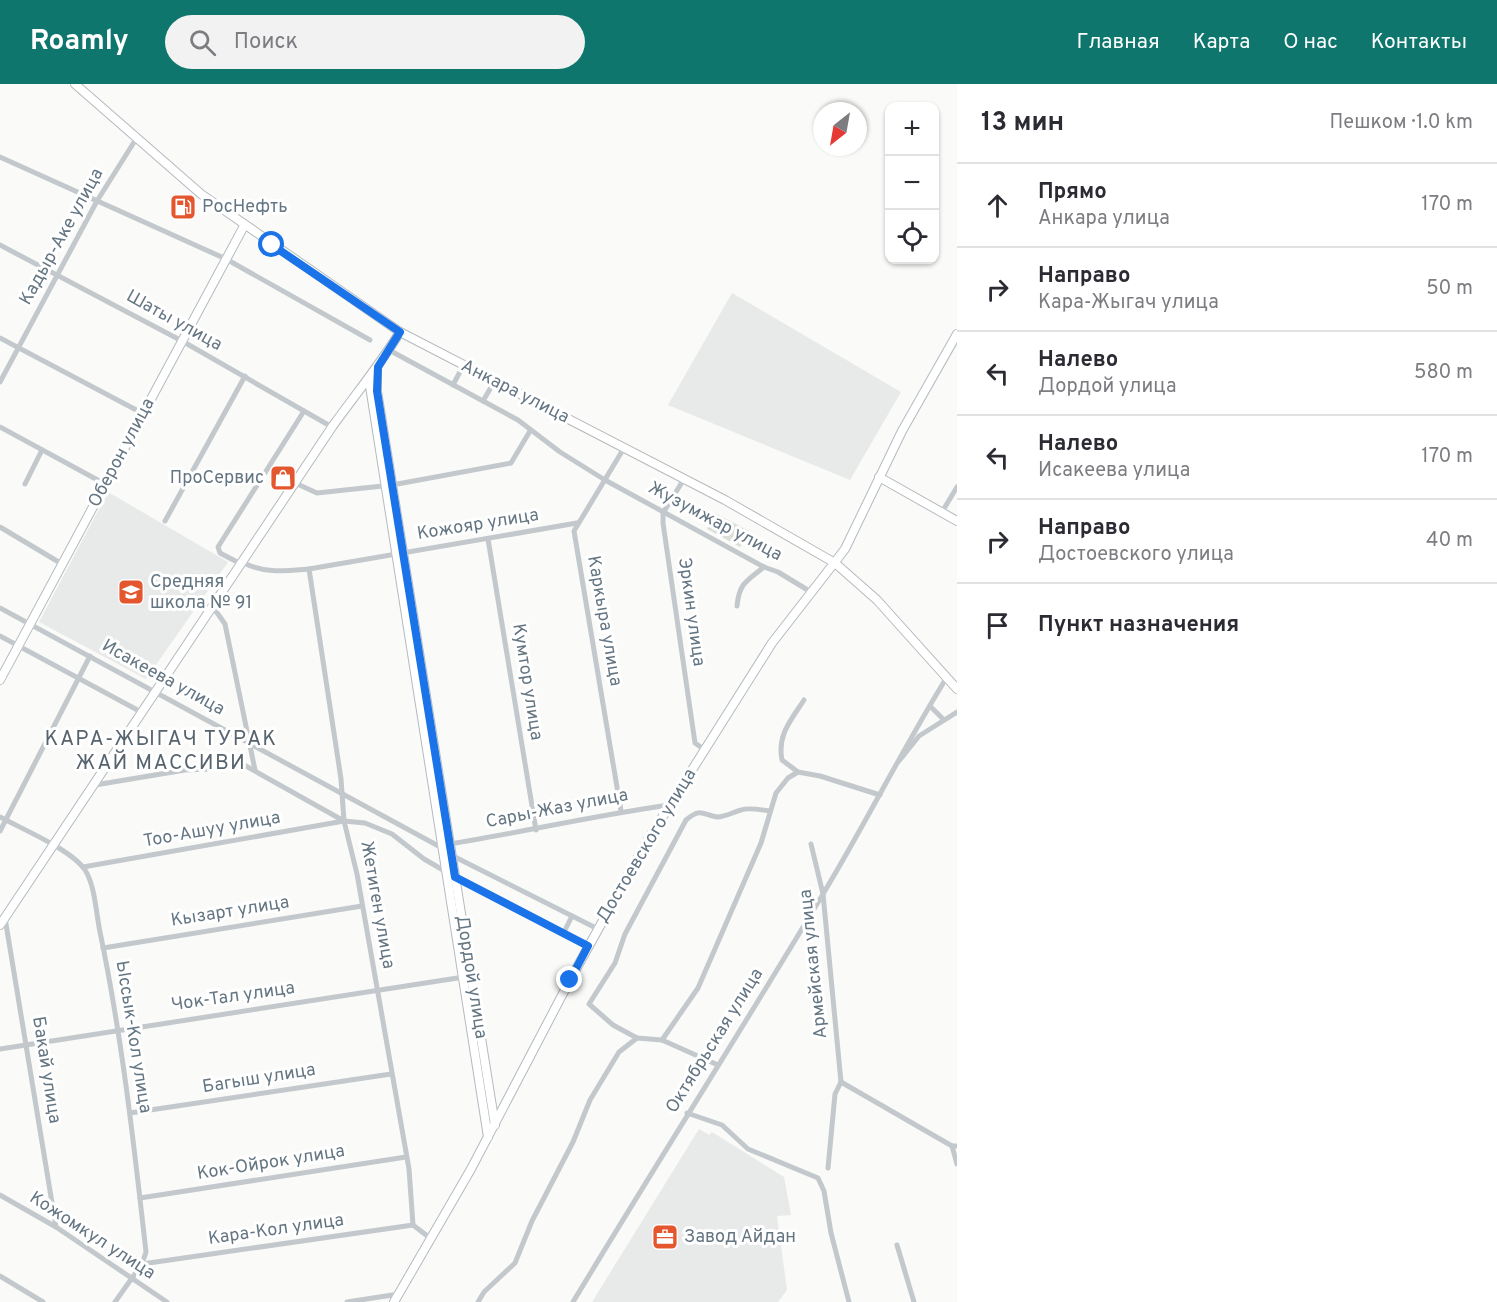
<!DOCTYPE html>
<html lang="ru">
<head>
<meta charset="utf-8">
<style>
	body { margin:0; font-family:Overpass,sans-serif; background:#f2f2f3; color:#2b2b33 }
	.controls { position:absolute; right:18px; top:18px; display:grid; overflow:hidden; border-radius:12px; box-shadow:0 2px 4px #0004 }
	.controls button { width:54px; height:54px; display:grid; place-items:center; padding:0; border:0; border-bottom:2px solid #e1e1e2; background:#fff; color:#2b2b33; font:30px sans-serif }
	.compass { position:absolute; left:813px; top:18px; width:54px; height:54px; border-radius:50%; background:#fff; box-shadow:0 2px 4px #0004; rotate:211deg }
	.stop { position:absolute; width:18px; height:18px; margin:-14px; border:4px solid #1a73e8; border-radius:50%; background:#fff }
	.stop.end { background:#1a73e8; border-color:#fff; box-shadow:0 2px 6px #0008 }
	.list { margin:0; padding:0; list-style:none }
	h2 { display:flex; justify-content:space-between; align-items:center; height:78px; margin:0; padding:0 24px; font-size:26px }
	h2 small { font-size:20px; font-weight:400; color:#7c7c81 }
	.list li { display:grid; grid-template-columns:39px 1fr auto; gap:18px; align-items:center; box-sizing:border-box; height:84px; padding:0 24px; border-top:2px solid #e1e1e2 }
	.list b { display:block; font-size:22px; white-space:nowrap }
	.list p { margin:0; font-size:20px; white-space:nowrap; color:#7c7c81 }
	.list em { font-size:20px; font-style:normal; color:#7c7c81 }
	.icon { flex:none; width:33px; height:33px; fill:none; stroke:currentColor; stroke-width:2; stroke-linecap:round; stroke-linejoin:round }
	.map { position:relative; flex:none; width:957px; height:1218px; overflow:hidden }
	header { display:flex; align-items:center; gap:36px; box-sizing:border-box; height:84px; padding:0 30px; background:#0f766e; color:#fff }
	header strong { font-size:28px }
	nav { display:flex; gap:33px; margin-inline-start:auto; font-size:21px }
	.search { width:420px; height:54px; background:#f2f2f3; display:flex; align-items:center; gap:15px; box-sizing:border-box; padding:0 21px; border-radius:33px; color:#7c7c81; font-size:22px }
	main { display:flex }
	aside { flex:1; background:#fff }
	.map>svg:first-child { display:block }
	.built { fill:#e8e9e9 }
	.green { fill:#dadfd7 }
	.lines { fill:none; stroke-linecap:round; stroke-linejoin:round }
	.secondary-casing { stroke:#b3babf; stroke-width:10 }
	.primary-casing { stroke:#b5babe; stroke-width:10 }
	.street { stroke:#c3c8cc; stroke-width:5 }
	.secondary { stroke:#fff; stroke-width:8 }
	.primary { stroke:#fff; stroke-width:8 }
	.route { stroke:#1a73e8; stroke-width:8 }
	.labels { text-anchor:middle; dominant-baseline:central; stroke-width:6; stroke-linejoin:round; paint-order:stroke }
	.poi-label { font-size:18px; fill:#657683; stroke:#fff; text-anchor:start }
	.street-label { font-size:18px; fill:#657683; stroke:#fff }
	.quarter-label { font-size:21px; letter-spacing:1.5px; fill:#57646e; stroke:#fff }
</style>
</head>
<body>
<header>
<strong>Roamly</strong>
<div class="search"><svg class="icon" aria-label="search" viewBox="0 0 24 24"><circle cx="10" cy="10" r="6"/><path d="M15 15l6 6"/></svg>Поиск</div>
<nav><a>Главная</a><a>Карта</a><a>О нас</a><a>Контакты</a></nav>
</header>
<main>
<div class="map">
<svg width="957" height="1218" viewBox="0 0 957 1218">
	<rect width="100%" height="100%" fill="#fafaf8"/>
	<!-- built -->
	<g class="built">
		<path d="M 732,209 L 901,308 L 850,396 L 668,321 Z"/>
		<path d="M 108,408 L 228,478 L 146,595 L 39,538 Z"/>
		<path d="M 699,1045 L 709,1051 L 712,1048 L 784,1093 L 791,1131 L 777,1132 L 787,1206 L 778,1218 L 592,1218 Z"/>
	</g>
	<!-- green -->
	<path class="green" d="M 715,429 L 749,447 L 740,463 L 707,445 Z"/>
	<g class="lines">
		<defs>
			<g id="secondary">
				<path d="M 377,283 L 377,307 L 495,1041"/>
				<path d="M 369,296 L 488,1053"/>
				<path d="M 879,393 L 957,437"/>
				<path d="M 0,596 L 244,142"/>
				<path d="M 0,841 L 332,343 C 355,311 379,282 400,248"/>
				<path d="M 394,1218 L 471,1085 L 570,896 L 646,759 L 772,559 L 845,465 L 902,347 L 957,250"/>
			</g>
			<path id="primary" d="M 75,0 L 201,110 L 400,248 L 725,416 L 835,479 L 877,516 L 957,605"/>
		</defs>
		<!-- secondary casing -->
		<use href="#secondary" class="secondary-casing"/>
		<!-- primary casing -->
		<use href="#primary" class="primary-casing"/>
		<!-- street -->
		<g class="street">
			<path d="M 0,73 L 226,175 L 370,256"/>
			<path d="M 0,161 L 182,257 L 332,343"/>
			<path d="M 0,254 L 142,329"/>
			<path d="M 389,266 L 518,336 L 560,368 L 605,396 L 764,483 L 778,488 L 811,508"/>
			<path d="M 0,298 L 97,117 L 136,55"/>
			<path d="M 453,301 L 463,282"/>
			<path d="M 483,317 L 494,298"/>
			<path d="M 0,343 L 105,400"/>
			<path d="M 684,395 L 663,429 L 663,439 L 695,659 L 705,666"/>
			<path d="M 295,399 L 317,409 L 392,401 L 511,379 L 530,347"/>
			<path d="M 25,400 L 42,366"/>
			<path d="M 942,428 L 957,403"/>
			<path d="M 165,437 L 245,292"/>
			<path d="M 0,443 L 62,480"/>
			<path d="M 488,455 L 536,746"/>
			<path d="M 242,478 C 264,490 285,487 309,485 L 577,439"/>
			<path d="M 241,480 L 220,469 L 218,463 L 304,327"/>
			<path d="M 309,485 L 341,695 L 344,737 L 357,790 L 409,1085 L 413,1141 L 430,1154"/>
			<path d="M 737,522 C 739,499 747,497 764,483"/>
			<path d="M 213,523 L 225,540 L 255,686"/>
			<path d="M 0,524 L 444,765"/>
			<path d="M 0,552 L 143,629"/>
			<path d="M 930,622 L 944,636"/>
			<path d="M 899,677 L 919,652 L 957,628"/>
			<path d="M 798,688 L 782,676 C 777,651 791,636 804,616"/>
			<path d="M 95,701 L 185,686 L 208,685 L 220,679 L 237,677 L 344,737 L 365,739 L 392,750 L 424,775 L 455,793 L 588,862"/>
			<path d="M 621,727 L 574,447 L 624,364"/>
			<path d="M 0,733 C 22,745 72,766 85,786 C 95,801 96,829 100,848 C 122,953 134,1061 146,1168 L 142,1180 L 115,1218"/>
			<path d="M 0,747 L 90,572"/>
			<path d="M 450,760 C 524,748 596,731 670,721"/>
			<path d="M 811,760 L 823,810 L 841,998"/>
			<path d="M 451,771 L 598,845"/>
			<path d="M 83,783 L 344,737"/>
			<path d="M 5,834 L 56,1143"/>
			<path d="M 564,848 L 572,832"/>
			<path d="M 103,864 L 362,822"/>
			<path d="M 662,956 L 698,904 L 761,759 L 776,709 L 788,694 L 798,688 L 820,692 L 880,711"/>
			<path d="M 0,965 L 464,893"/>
			<path d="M 718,981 L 662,956 L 637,954 L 613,941 L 589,920 L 615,879 L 625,850 L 686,736 C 701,723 703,731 717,733 C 726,733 733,728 741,726 C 749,723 761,726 770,727"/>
			<path d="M 841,998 L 952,1062 L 957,1062"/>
			<path d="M 130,1029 L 391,990"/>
			<path d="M 687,1029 L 722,1041 L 748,1065 L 818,1094 L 824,1107 L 831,1149 L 849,1218"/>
			<path d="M 952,1062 L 957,1080"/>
			<path d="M 828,1084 L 835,1010 L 841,998"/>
			<path d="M 0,1111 L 56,1143 L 167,1218"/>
			<path d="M 140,1114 L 406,1073"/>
			<path d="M 897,1161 L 914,1218"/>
			<path d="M 142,1180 L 413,1141"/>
			<path d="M 0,1192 L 43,1218"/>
			<path d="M 347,1218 L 399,1210"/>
			<path d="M 478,1218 L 484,1208 L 515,1179 L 532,1137 L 573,1058 L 590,1016 L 619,968 L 637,954"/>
			<path d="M 573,1218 C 655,1082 741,947 823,810 C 866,739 903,664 947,593"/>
		</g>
		<!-- secondary -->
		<use href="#secondary" class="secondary"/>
		<!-- primary -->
		<use href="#primary" class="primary"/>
	</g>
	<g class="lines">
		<!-- route -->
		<path class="route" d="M 272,161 L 400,248 L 378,283 L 377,307 L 455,793 L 588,862 L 570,896"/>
	</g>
	<!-- icons -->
	<defs>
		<symbol id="fuel-square" viewBox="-11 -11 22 22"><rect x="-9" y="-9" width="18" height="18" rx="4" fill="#e4572e" stroke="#fff"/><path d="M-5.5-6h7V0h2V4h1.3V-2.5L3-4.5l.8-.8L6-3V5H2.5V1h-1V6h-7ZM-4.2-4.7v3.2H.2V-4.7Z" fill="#fff"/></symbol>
		<symbol id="shop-square" viewBox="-11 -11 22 22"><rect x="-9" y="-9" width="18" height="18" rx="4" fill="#e4572e" stroke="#fff"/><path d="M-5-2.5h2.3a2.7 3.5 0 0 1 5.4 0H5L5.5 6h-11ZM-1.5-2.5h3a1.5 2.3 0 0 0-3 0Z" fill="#fff"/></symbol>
		<symbol id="school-square" viewBox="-11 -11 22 22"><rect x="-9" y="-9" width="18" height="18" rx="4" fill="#e4572e" stroke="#fff"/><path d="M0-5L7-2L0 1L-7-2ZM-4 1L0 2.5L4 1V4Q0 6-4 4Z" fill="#fff"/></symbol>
		<symbol id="office-square" viewBox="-11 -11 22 22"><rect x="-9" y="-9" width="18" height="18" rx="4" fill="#e4572e" stroke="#fff"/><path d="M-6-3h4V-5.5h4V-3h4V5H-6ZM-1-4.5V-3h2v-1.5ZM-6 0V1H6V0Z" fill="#fff"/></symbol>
	</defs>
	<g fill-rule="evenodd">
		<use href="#fuel-square" x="168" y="108" width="30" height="30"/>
		<use href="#shop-square" x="268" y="379" width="30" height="30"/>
		<use href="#school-square" x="116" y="493" width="30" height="30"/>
		<use href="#office-square" x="650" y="1138" width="30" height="30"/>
	</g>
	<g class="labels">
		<!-- poi labels -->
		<g class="poi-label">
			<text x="202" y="123">РосНефть</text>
			<text x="264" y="394" text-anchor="end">ПроСервис</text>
			<text x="150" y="498">Средняя<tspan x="150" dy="21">школа № 91</tspan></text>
			<text x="684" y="1153">Завод Айдан</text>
		</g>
		<!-- street labels -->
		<g class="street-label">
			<text transform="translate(62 153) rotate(-61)">Кадыр-Аке улица</text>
			<text transform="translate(174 237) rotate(29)">Шаты улица</text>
			<text transform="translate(515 308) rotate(27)">Анкара улица</text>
			<text transform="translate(122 369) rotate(-62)">Оберон улица</text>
			<text transform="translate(715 438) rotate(28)">Жузумжар улица</text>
			<text transform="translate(478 441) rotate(-9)">Кожояр улица</text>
			<text transform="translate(691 528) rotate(82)">Эркин улица</text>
			<text transform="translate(604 537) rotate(80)">Каркыра улица</text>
			<text transform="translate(163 594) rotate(29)">Исакеева улица</text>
			<text transform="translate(527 598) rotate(81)">Кумтор улица</text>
			<text transform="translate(557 725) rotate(-11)">Сары-Жаз улица</text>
			<text transform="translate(212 746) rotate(-10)">Тоо-Ашуу улица</text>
			<text transform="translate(647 762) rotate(-59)">Достоевского улица</text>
			<text transform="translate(377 821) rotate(80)">Жетиген улица</text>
			<text transform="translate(230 828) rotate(-9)">Кызарт улица</text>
			<text transform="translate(814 880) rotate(-96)">Армейская улица</text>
			<text transform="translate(471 893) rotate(81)">Дордой улица</text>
			<text transform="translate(233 913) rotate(-8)">Чок-Тал улица</text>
			<text transform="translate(133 953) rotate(81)">Ыссык-Кол улица</text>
			<text transform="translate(715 957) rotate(-58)">Октябрьская улица</text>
			<text transform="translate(46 986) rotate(81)">Бакай улица</text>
			<text transform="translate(259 995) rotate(-9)">Багыш улица</text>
			<text transform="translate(271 1079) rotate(-9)">Кок-Ойрок улица</text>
			<text transform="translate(276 1146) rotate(-8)">Кара-Кол улица</text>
			<text transform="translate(92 1152) rotate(33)">Кожомкул улица</text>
		</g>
		<!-- quarter labels -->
		<g class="quarter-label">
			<text x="161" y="655">КАРА-ЖЫГАЧ ТУРАК<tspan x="161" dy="24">ЖАЙ МАССИВИ</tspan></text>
		</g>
	</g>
</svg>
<div class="controls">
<button>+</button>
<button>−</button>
<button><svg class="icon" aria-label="locate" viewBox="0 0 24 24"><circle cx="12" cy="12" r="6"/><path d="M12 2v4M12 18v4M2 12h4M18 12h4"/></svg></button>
</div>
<svg class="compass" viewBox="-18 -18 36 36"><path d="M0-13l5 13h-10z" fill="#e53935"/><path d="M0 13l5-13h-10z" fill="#7c7c81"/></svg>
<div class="stop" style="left:272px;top:161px"></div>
<div class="stop end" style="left:570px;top:896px"></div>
</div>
<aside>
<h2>13 мин<small>Пешком · 1.0 km</small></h2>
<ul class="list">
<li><svg class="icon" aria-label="ahead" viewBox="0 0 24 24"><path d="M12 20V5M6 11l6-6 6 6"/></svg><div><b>Прямо</b><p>Анкара улица</p></div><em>170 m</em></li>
<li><svg class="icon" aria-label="right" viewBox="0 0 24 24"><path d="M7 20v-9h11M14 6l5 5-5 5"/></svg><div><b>Направо</b><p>Кара-Жыгач улица</p></div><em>50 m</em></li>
<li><svg class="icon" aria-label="left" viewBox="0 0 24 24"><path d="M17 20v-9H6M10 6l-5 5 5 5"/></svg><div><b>Налево</b><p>Дордой улица</p></div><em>580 m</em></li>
<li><svg class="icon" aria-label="left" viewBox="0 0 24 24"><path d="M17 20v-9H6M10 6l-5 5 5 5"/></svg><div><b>Налево</b><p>Исакеева улица</p></div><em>170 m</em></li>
<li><svg class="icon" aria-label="right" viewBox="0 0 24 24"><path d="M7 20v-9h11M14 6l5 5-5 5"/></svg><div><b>Направо</b><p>Достоевского улица</p></div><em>40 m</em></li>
<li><svg class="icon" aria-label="arrive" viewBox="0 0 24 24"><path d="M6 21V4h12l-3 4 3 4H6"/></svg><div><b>Пункт назначения</b></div></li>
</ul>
</aside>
</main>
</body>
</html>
